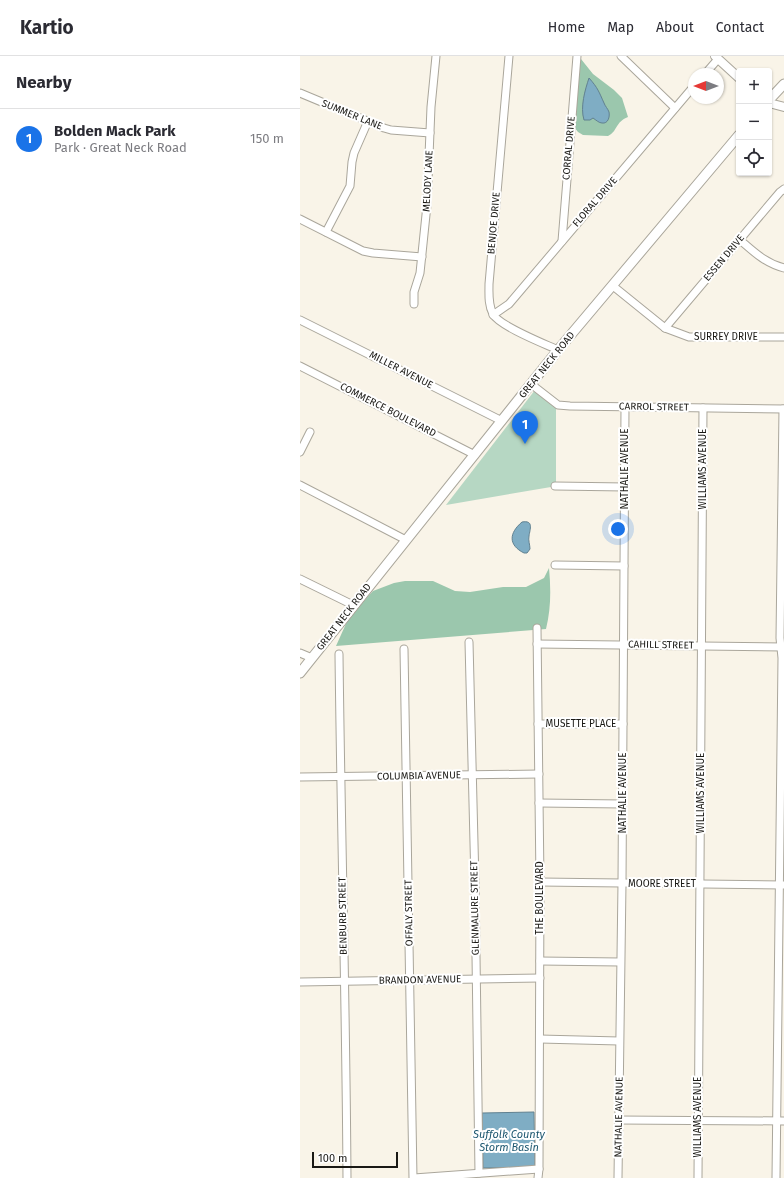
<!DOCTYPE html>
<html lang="en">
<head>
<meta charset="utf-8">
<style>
	body { margin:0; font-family:"Fira Sans",sans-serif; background:#f7f7f7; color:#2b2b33 }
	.controls { position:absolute; right:12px; top:12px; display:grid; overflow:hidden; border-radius:4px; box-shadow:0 1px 3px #0004 }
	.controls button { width:36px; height:36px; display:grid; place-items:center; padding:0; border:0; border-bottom:1px solid #e1e1e2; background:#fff; color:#2b2b33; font:20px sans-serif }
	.compass { position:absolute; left:388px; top:12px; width:36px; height:36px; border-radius:50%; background:#fff; box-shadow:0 1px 3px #0004; rotate:270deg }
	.scale { position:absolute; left:12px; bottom:10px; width:86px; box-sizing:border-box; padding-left:4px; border:2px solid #1a1915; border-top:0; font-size:11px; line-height:14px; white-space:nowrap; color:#1a1915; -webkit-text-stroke:3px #fff; paint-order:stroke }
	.you { position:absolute; left:318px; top:473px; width:14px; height:14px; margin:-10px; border:3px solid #fff; border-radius:50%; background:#1a73e8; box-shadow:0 0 0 6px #1a73e833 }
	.badge { display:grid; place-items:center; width:26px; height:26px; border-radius:50%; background:#1a73e8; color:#fff; font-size:13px; font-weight:700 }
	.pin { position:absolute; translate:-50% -33px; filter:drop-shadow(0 1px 2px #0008) }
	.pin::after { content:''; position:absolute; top:21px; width:14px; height:12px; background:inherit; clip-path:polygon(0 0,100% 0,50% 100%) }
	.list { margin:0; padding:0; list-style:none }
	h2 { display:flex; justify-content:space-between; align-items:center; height:52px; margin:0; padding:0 16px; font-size:17px }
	h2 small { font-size:13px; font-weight:400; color:#7c7c81 }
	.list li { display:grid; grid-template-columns:26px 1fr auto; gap:12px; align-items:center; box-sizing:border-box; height:60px; padding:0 16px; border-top:1px solid #e1e1e2 }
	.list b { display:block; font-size:15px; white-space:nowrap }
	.list p { margin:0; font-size:13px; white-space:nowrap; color:#7c7c81 }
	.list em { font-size:13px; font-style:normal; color:#7c7c81 }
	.icon { flex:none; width:22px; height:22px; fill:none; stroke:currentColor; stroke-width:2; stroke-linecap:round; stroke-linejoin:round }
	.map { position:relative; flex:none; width:484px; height:1122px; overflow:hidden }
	header { display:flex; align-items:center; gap:24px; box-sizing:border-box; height:56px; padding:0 20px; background:#fff; border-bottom:1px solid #e1e1e2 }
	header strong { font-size:19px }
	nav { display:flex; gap:22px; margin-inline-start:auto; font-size:14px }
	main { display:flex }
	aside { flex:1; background:#fff }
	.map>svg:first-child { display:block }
	.green { fill:#b6d7c3 }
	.forest { fill:#9bc7ad }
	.water { fill:#7fadc4; stroke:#618190 }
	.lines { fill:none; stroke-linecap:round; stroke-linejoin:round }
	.minor-casing { stroke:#aaa69b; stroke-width:9 }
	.tertiary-casing { stroke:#aaa69b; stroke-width:10 }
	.secondary-casing { stroke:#aaa69b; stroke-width:11 }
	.minor { stroke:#fff; stroke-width:7 }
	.tertiary { stroke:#fff; stroke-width:8 }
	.secondary { stroke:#fff; stroke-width:9 }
	.labels { text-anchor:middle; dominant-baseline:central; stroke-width:4; stroke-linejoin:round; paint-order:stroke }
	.street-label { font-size:10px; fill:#1a1915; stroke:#fff }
	.water-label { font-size:11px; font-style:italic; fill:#1d5770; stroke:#fff }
</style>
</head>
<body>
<header>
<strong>Kartio</strong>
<nav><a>Home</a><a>Map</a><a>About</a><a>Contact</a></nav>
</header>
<main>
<aside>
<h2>Nearby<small></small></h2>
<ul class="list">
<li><span class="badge">1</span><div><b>Bolden Mack Park</b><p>Park · Great Neck Road</p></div><em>150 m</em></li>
</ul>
</aside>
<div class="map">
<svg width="484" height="1122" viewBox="0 0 484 1122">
	<rect width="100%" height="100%" fill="#f9f4e8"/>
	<!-- green -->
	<path class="green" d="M 235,334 L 256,350 L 256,426 L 251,431 L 146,449 Z"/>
	<!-- forest -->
	<g class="forest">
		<path d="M 281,3 L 293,18 L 314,34 L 322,42 L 328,61 C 315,66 318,75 308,80 L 283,79 L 278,76 L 274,71 L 278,10 Z"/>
		<path d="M 249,512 C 251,533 251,553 246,573 L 36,590 L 49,561 L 73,535 L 94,527 L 105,525 L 133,525 L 155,535 L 170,536 L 203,531 L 226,531 L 244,522 Z"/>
	</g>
	<!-- water -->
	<g class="water">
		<path d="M 289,22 C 298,32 299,36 304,47 C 305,50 308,53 309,56 C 310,61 308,68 302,67 C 299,67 296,64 293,62 L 290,64 L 284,64 C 280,51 285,34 289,22 Z"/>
		<path d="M 222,466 C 234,464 230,473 229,480 C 228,484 230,489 230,493 L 227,497 L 224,497 C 208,489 209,477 222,466 Z"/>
		<path d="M 234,1056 L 235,1111 L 183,1112 L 182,1057 Z"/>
	</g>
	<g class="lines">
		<defs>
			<g id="minor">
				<path d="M 209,0 L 189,228 C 189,238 188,249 193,258 C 199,270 245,288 258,294"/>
				<path d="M 321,0 L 375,52"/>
				<path d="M 405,18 L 418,3"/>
				<path d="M 0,37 L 84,72 L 91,74 L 130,77"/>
				<path d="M 0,163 L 63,195 L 73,197 L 122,201"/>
				<path d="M 26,176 L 50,130 L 52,106 L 54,97 L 68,65"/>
				<path d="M 440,184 C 454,196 465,207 484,212"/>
				<path d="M 262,185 L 277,0"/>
				<path d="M 313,230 L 365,272 L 389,281 L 484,281"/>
				<path d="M 114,248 L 114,236 L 120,217 L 127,149 L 131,51 L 136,0"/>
				<path d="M 193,259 L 209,248 L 394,30"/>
				<path d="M 0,264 L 202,365"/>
				<path d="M 365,272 L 480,136 L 484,133"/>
				<path d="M 0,310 L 175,399"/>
				<path d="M 231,328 L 258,349 L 270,350 L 484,353"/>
				<path d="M 0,396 L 10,376"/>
				<path d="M 0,429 L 106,484"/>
				<path d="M 255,430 L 325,431"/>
				<path d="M 255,509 L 324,510"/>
				<path d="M 0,523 L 53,549"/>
				<path d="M 237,572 L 240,826 L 239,1113 L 238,1122"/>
				<path d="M 169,586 L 175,827 L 179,1117"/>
				<path d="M 237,588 L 484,591"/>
				<path d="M 104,593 L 113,1122"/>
				<path d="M 0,597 L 12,602"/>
				<path d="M 39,598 C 41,773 46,947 47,1122"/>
				<path d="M 238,668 L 323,668"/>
				<path d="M 0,721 L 239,718"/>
				<path d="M 239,747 L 323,748"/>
				<path d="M 240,826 L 484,829"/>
				<path d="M 240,905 L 320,906"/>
				<path d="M 0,926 L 240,922"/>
				<path d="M 240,983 L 319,985"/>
				<path d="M 318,1064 L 484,1065"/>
				<path d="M 114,1122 L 239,1113"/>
				<path d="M 318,1122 L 322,827 L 325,351"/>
				<path d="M 398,1122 L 403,352"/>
				<path d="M 476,1122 L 482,602 L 480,582 L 483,353"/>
			</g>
			<g id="tertiary">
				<path d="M 415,0 L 439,22"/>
				<path d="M 469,47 L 484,51"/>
			</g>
			<g id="secondary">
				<path d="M 469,44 L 484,28"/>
				<path d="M 0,617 L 258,294 L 439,79"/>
			</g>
		</defs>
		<!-- minor casing -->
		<use href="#minor" class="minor-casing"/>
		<!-- tertiary casing -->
		<use href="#tertiary" class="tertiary-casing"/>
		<!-- secondary casing -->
		<use href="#secondary" class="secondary-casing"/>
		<!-- minor -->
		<use href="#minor" class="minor"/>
		<!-- tertiary -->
		<use href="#tertiary" class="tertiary"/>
		<!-- secondary -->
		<use href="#secondary" class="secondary"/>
	</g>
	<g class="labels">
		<!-- street labels -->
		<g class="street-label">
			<text transform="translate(52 59) rotate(22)">SUMMER LANE</text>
			<text transform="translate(269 92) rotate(-85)">CORRAL DRIVE</text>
			<text transform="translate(128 125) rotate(-87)">MELODY LANE</text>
			<text transform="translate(295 146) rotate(-49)">FLORAL DRIVE</text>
			<text transform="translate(194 167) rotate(-85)">BENJOE DRIVE</text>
			<text transform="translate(424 202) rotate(-50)">ESSEN DRIVE</text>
			<text x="426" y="281">SURREY DRIVE</text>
			<text transform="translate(247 309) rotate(-51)">GREAT NECK ROAD</text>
			<text transform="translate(101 314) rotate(27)">MILLER AVENUE</text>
			<text transform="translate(354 351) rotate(1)">CARROL STREET</text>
			<text transform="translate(88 354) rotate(27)">COMMERCE BOULEVARD</text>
			<text transform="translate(325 413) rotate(-90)">NATHALIE AVENUE</text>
			<text transform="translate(403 413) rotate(-90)">WILLIAMS AVENUE</text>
			<text transform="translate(44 561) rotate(-52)">GREAT NECK ROAD</text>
			<text transform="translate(361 589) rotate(1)">CAHILL STREET</text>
			<text x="281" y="668">MUSETTE PLACE</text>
			<text transform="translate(119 720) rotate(-1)">COLUMBIA AVENUE</text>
			<text transform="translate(323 737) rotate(-90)">NATHALIE AVENUE</text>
			<text transform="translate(401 737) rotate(-90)">WILLIAMS AVENUE</text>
			<text x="362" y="828">MOORE STREET</text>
			<text transform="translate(240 842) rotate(-90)">THE BOULEVARD</text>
			<text transform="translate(175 852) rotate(-91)">GLENMALURE STREET</text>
			<text transform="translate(109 857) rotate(-91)">OFFALY STREET</text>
			<text transform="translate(43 860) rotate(-91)">BENBURB STREET</text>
			<text transform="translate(120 924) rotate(-1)">BRANDON AVENUE</text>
			<text transform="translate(319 1061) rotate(-89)">NATHALIE AVENUE</text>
			<text transform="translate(398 1061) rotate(-90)">WILLIAMS AVENUE</text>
		</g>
		<!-- water labels -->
		<g class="water-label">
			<text x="209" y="1078">Suffolk County<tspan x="209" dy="13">Storm Basin</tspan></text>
		</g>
	</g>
</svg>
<div class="controls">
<button>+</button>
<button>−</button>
<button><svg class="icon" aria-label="locate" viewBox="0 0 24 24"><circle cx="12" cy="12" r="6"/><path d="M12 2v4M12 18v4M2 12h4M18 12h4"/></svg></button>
</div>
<svg class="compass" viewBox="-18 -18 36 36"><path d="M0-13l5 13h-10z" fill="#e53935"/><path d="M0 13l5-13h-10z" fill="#7c7c81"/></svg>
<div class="scale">100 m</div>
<div class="you"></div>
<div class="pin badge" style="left:225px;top:388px">1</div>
</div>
</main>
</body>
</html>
